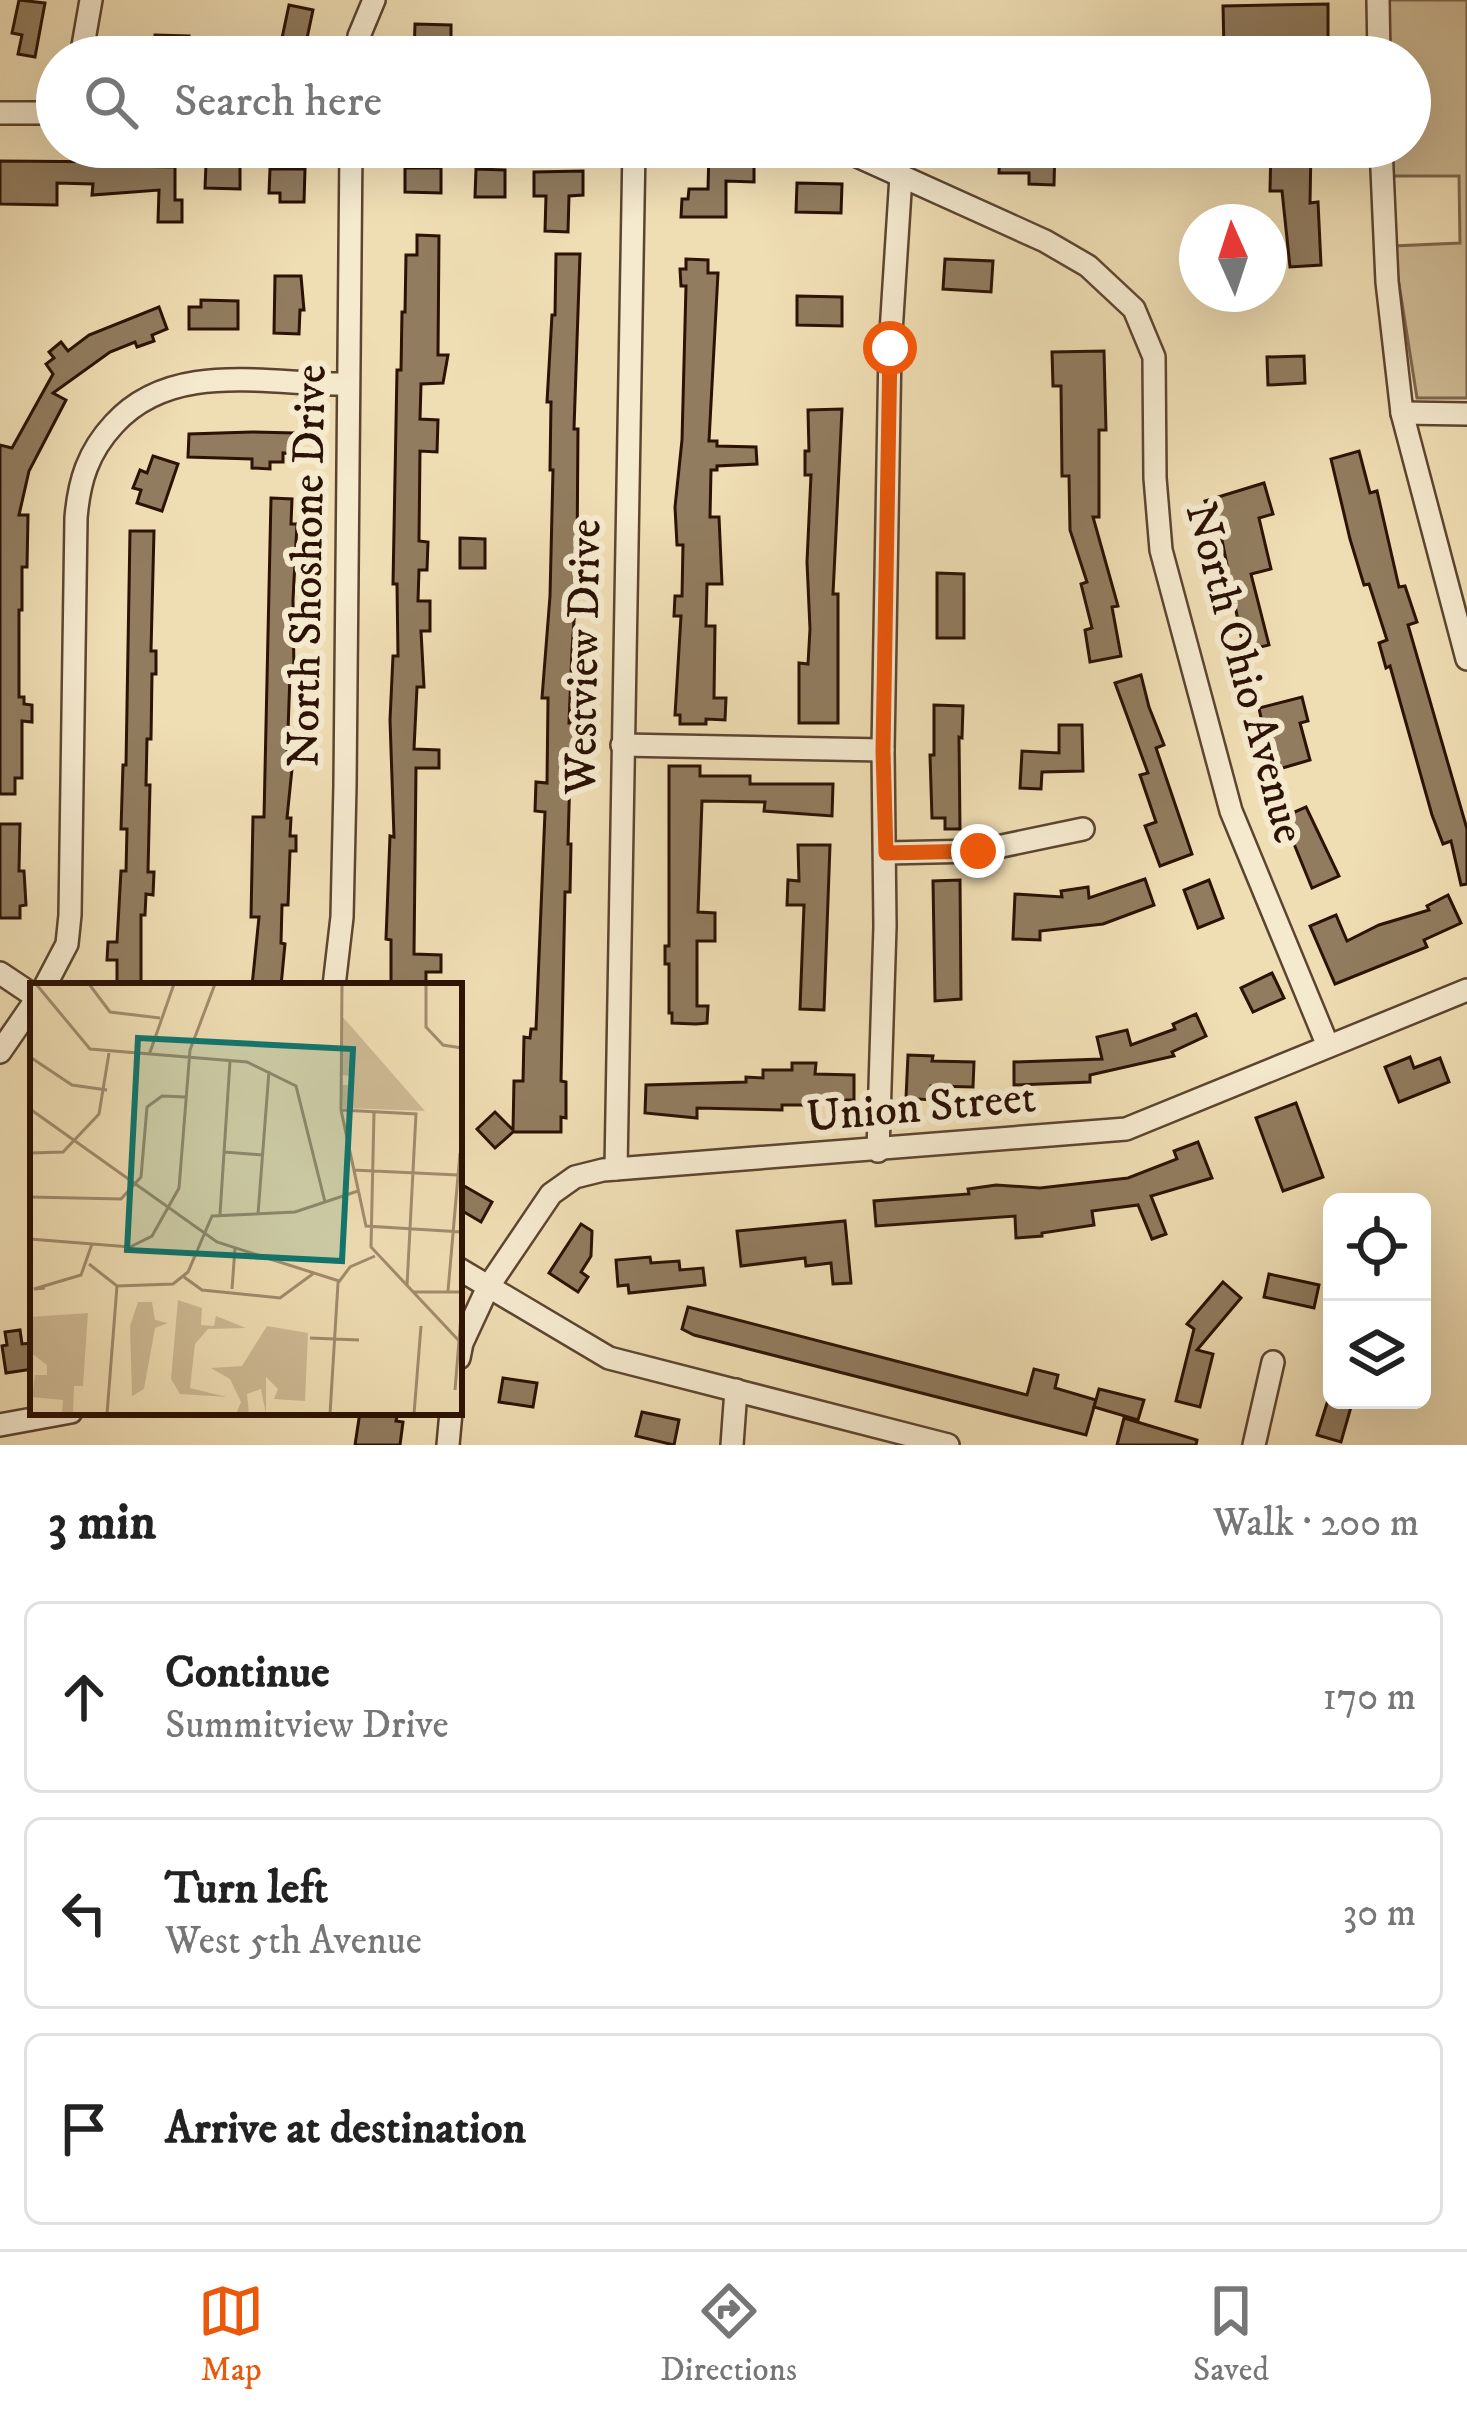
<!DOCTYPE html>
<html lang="en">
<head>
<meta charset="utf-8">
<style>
	body { margin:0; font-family:"IM FELL DW Pica",serif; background:#f6f6f6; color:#222 }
	.controls { position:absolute; right:36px; bottom:36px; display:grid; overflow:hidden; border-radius:18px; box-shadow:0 12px 48px #0002 }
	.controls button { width:108px; height:108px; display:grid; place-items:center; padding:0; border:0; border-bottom:3px solid #e0e0e0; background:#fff; color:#222; font:60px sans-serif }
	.compass { position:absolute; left:1179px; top:204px; width:108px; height:108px; border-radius:50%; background:#fff; box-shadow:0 12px 48px #0002; rotate:357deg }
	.stop { position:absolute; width:36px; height:36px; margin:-27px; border:9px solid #ea580c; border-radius:50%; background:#fff }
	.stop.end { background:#ea580c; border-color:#fff; box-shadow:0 3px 12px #0008 }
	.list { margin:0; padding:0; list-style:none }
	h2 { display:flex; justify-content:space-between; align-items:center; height:156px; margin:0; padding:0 48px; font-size:51px }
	h2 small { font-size:39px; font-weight:400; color:#767676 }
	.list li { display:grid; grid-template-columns:78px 1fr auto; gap:36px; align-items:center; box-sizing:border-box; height:192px; margin:0 24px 24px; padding:0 24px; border:3px solid #e0e0e0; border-radius:18px }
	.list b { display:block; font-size:45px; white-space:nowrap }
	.list p { margin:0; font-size:39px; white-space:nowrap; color:#767676 }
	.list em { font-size:39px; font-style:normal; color:#767676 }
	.icon { flex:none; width:66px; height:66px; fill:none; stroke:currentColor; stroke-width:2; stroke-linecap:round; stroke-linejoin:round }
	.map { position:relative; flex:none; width:1467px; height:1445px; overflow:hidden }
	.search { position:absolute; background:#fff; box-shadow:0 12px 48px #0002; left:36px; right:36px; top:36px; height:132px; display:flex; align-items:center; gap:30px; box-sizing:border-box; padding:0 42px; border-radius:66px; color:#767676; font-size:45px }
	.sheet { height:804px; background:#fff }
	nav { display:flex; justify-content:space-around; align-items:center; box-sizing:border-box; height:168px; border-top:3px solid #e0e0e0; background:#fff; font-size:33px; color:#767676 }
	nav a { display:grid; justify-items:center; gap:6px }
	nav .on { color:#ea580c }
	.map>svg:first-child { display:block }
	.green { fill:#ceba95; stroke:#7c664c; stroke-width:3 }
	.building { fill:#917c5f; stroke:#2b1204; stroke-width:3 }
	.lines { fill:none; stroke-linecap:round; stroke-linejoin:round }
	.street-casing { stroke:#5c4530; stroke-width:26 }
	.street { stroke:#f5e9ce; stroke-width:21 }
	.route { stroke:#ea580c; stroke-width:15 }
	.labels { text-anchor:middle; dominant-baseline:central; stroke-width:12; stroke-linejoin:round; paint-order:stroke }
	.street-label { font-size:45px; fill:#2b1204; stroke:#f5e9ce }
	.inset-road { fill:none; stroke:#a18c6d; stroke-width:3 }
	.view { fill:#0f766e; fill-opacity:0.15; stroke:#0f766e; stroke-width:6 }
	.inset-edge { fill:none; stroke:#2b1204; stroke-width:6 }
</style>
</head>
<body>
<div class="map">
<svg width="1467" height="1445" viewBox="0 0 1467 1445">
	<rect width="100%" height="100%" fill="#efddb3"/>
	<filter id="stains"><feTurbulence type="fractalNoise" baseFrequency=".00167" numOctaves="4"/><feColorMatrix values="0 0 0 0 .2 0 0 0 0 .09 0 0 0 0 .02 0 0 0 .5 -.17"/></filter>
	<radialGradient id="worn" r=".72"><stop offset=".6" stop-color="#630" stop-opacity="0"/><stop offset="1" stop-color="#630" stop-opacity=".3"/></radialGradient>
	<!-- green -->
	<path class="green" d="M 1385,0 L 1467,0 L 1467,398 L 1417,398 L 1393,246 L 1460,243 L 1459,176 L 1389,176 L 1388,147 L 1410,147 L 1410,57 L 1386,57 Z"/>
	<!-- building -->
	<g class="building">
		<path d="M 19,0 L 45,3 L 35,57 L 18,54 L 22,35 L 12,33 Z"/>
		<path d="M 1328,4 L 1328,50 L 1224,51 L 1223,6 Z"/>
		<path d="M 289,5 L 313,10 L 303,57 L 278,57 Z"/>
		<path d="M 415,24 L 451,25 L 451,46 L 442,47 L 442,57 L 414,57 Z"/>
		<path d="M 155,35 L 189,36 L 188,57 L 154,57 Z"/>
		<path d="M 1000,147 L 1055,147 L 1054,185 L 1029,184 L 1029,173 L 999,173 Z"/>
		<path d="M 1271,147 L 1311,147 L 1310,203 L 1318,202 L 1321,265 L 1290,267 L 1282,191 L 1270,191 Z"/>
		<path d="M 709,152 L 754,153 L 754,182 L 726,181 L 726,217 L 681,217 L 682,199 L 688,199 L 689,189 L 708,189 Z"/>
		<path d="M 0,161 L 125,162 L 125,166 L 175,167 L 175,200 L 182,200 L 182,222 L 158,222 L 159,190 L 92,195 L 93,184 L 57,183 L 57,205 L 0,204 Z"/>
		<path d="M 206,164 L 240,165 L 240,189 L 205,188 Z"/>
		<path d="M 405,168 L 441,168 L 441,193 L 405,192 Z"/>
		<path d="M 270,169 L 305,169 L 304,202 L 280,202 L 280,193 L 269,193 Z"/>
		<path d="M 476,169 L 505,170 L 505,197 L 475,197 Z"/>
		<path d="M 583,171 L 583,195 L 569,196 L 568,232 L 545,231 L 546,196 L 534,196 L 534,172 Z"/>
		<path d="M 797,183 L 842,184 L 841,213 L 796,212 Z"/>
		<path d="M 417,235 L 439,236 L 438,355 L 448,355 L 443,383 L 421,384 L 420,419 L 438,420 L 437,452 L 420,451 L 419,541 L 428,542 L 427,570 L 419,570 L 418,601 L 430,601 L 430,631 L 421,631 L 424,687 L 417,687 L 414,749 L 439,750 L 439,768 L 416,768 L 414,954 L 441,955 L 441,972 L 426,972 L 426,986 L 391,986 L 391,940 L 386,939 L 390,836 L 394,837 L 390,720 L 393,656 L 398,656 L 397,584 L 393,584 L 397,370 L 401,370 L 402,312 L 405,312 L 406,255 L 417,255 Z"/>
		<path d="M 556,254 L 580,254 L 574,429 L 578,429 L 577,558 L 584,558 L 583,578 L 577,578 L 572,650 L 569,723 L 574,723 L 574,772 L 570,772 L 568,844 L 571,844 L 570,892 L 565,892 L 561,1081 L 566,1082 L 566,1118 L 561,1117 L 561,1132 L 513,1132 L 495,1148 L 477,1129 L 495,1112 L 513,1130 L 514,1081 L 523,1081 L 524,1037 L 530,1038 L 531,1029 L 536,1029 L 545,812 L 535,811 L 536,782 L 547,783 L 548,698 L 542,698 L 550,596 L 553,470 L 550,470 L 551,402 L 547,402 L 552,315 L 555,315 Z"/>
		<path d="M 686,259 L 708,260 L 708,273 L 718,273 L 709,441 L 717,441 L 717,446 L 756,447 L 757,464 L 717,466 L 717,470 L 711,470 L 710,517 L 719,517 L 722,584 L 707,584 L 706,626 L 715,626 L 714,698 L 726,698 L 725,720 L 706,719 L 706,724 L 680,724 L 680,715 L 675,715 L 681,616 L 674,616 L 675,596 L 682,596 L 683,545 L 677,545 L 675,507 L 682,440 L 686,286 L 681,286 L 680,269 L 686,269 Z"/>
		<path d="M 945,259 L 993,261 L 991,292 L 943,289 Z"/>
		<path d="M 275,276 L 301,276 L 304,310 L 300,310 L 299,334 L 274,333 Z"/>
		<path d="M 797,296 L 842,297 L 842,326 L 797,325 Z"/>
		<path d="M 201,300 L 238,301 L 238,329 L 189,329 L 189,307 L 201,307 Z"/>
		<path d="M 159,307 L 167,329 L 152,335 L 154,341 L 137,347 L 135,342 L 110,352 L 53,393 L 66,400 L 29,471 L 19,515 L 28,515 L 27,567 L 22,567 L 22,610 L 19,610 L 19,697 L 24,697 L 24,704 L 32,705 L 32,722 L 22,721 L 22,778 L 15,778 L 15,794 L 0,794 L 0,445 L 12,448 L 53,374 L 46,364 L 54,358 L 49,352 L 61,342 L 68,351 L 89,335 Z"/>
		<path d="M 1104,351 L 1106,430 L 1099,430 L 1099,517 L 1093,517 L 1118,606 L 1112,607 L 1121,656 L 1090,662 L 1085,630 L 1092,628 L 1081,584 L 1087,582 L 1070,530 L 1069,476 L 1062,476 L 1061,386 L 1053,386 L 1052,352 Z"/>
		<path d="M 1304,356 L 1305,383 L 1268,385 L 1267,357 Z"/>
		<path d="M 842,409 L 833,594 L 838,594 L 838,723 L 799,723 L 799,663 L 808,664 L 810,629 L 807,562 L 811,475 L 805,475 L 805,451 L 809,451 L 808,410 Z"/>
		<path d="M 252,432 L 294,433 L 293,454 L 283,453 L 283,462 L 270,462 L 270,469 L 252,468 L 252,459 L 188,457 L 189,434 Z"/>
		<path d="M 1359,451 L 1370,493 L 1377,491 L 1399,587 L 1405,586 L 1417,622 L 1408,625 L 1467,829 L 1467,884 L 1461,885 L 1451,841 L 1443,844 L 1432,815 L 1390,666 L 1386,668 L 1379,643 L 1387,640 L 1369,584 L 1364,585 L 1350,539 L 1331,459 Z"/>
		<path d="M 153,456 L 178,464 L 162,511 L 137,503 L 141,490 L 133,488 L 140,470 L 147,473 Z"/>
		<path d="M 1264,483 L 1273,514 L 1259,518 L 1271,569 L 1251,574 L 1269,645 L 1244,651 L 1220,530 L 1214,531 L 1205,501 Z"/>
		<path d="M 271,498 L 292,499 L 291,524 L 297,524 L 293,600 L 294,674 L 290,675 L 287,759 L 293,759 L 287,818 L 291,818 L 290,836 L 296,836 L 296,851 L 290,851 L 288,905 L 282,905 L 281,943 L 285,944 L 281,986 L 252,986 L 259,917 L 251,917 L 253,817 L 264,817 Z"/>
		<path d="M 130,531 L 154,531 L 151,651 L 156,651 L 156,674 L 152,674 L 151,739 L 147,739 L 146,785 L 150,785 L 148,872 L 154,872 L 153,895 L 146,894 L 145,915 L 141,915 L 141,986 L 117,986 L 117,960 L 107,960 L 108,942 L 117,942 L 121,871 L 126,871 L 127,829 L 121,829 L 123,765 L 126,765 Z"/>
		<path d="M 460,538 L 485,539 L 485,568 L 460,568 Z"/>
		<path d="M 937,573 L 964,574 L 964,638 L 937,638 Z"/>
		<path d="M 1141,675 L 1149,707 L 1164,745 L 1156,748 L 1192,854 L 1160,866 L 1145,826 L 1156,822 L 1140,775 L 1148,773 L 1115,683 Z"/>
		<path d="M 1302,697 L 1308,721 L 1300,723 L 1310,760 L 1272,771 L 1259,708 Z"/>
		<path d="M 934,705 L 963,706 L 962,738 L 959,737 L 960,829 L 945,829 L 945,818 L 932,818 L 930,755 L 934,755 Z"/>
		<path d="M 1059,725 L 1082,725 L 1083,771 L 1042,772 L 1041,789 L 1020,788 L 1022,751 L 1059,753 Z"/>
		<path d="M 669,766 L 700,766 L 700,776 L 750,776 L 750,784 L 833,784 L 832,816 L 764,811 L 765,802 L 702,801 L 698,912 L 715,913 L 715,941 L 697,941 L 697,1006 L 708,1006 L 707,1023 L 696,1024 L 672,1023 L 672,1013 L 669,1013 L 669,964 L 665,964 L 665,946 L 669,946 Z"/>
		<path d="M 1306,807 L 1339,876 L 1312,888 L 1283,817 Z"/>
		<path d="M 0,824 L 20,824 L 19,871 L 24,871 L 26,905 L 20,906 L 20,918 L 0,918 Z"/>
		<path d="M 798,845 L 830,845 L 824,1010 L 800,1009 L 804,905 L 787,905 L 788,880 L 799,881 Z"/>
		<path d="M 1145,879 L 1154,905 L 1103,924 L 1040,931 L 1040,940 L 1013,939 L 1015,894 L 1062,897 L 1061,891 L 1088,887 L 1089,898 Z"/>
		<path d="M 960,880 L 961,999 L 935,1001 L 933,881 Z"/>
		<path d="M 1209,880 L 1223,918 L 1198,928 L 1184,890 Z"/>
		<path d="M 1448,895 L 1461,923 L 1424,940 L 1427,947 L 1335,984 L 1310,926 L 1336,915 L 1347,941 L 1379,925 L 1429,910 L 1427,906 Z"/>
		<path d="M 1272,973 L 1284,998 L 1253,1012 L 1241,988 Z"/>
		<path d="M 1196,1014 L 1206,1036 L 1172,1052 L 1174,1056 L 1090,1075 L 1090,1082 L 1014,1085 L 1014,1062 L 1102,1059 L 1097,1037 L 1127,1030 L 1131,1045 L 1175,1029 L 1173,1024 Z"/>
		<path d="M 908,1055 L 933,1056 L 932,1061 L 974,1062 L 973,1087 L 931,1086 L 930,1100 L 906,1098 Z"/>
		<path d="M 1410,1057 L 1414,1068 L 1440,1058 L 1449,1082 L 1399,1102 L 1385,1067 Z"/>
		<path d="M 792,1063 L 816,1063 L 815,1074 L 854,1075 L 854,1100 L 815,1100 L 815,1105 L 782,1105 L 782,1110 L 697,1108 L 697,1118 L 645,1113 L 646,1085 L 746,1082 L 746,1077 L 763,1078 L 763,1070 L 792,1070 Z"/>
		<path d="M 1296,1103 L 1323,1177 L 1283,1191 L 1256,1118 Z"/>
		<path d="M 1198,1142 L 1212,1178 L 1151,1196 L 1166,1234 L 1152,1239 L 1138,1205 L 1092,1211 L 1094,1225 L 1042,1233 L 1042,1236 L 1016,1238 L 1015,1216 L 876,1226 L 874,1201 L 969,1194 L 968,1189 L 996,1185 L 1040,1188 L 1128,1178 L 1177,1159 L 1174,1151 Z"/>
		<path d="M 459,1183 L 492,1202 L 481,1222 L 459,1209 Z"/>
		<path d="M 845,1221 L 851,1283 L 833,1284 L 831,1263 L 806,1266 L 805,1258 L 741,1266 L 737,1231 Z"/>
		<path d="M 581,1224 L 592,1231 L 591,1256 L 581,1272 L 588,1277 L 578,1292 L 549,1273 Z"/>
		<path d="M 650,1257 L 651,1263 L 679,1261 L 680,1270 L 703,1268 L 705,1285 L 629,1293 L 628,1285 L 618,1286 L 616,1260 Z"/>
		<path d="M 1269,1274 L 1319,1285 L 1314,1308 L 1264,1297 Z"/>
		<path d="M 1223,1282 L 1241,1298 L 1197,1350 L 1213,1354 L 1200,1407 L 1176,1401 L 1194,1329 L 1187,1324 Z"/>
		<path d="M 688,1307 L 1027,1395 L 1034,1369 L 1058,1375 L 1055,1388 L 1096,1400 L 1086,1435 L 694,1335 L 682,1329 Z"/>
		<path d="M 20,1330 L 22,1344 L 33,1343 L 33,1369 L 6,1373 L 2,1346 L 7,1345 L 5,1332 Z"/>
		<path d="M 503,1378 L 537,1383 L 533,1407 L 499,1402 Z"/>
		<path d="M 1099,1389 L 1144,1400 L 1138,1420 L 1094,1407 Z"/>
		<path d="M 1328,1400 L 1353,1400 L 1341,1442 L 1317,1435 Z"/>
		<path d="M 360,1412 L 398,1412 L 396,1421 L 403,1422 L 400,1445 L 355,1445 Z"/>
		<path d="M 642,1412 L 679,1420 L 674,1445 L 636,1436 Z"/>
		<path d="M 1124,1418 L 1197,1440 L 1196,1445 L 1117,1445 Z"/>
	</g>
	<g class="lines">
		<defs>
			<g id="street">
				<path d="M 1378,0 L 1379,57"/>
				<path d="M 81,57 L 91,0"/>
				<path d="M 356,57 L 359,36 L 374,0"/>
				<path d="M 0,113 L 57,113"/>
				<path d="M 837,147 L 1045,241 L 1088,266 L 1134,309 L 1154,357 L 1155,478 L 1161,550 L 1231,811 L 1328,1046"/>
				<path d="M 1381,147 L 1387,282 L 1402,413 L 1467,659"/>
				<path d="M 1402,413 L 1467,414"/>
				<path d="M 622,745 L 883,750"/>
				<path d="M 886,853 L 978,851 L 1083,829"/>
				<path d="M 0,973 L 33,995"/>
				<path d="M 45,986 L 67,944 L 70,915 L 76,518 C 79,481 88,452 114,424 C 173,359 269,385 347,384"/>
				<path d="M 334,986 L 342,917 L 345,785 L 351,147"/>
				<path d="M 0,1052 L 33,1004"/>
				<path d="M 878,1151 L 885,926 L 883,750 L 890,348 L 901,176"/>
				<path d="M 616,1169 L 634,147"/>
				<path d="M 459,1269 L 609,1358 L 948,1445"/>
				<path d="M 459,1358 L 462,1343 L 488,1287 L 551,1194 L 575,1177 L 603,1170 L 1126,1129 L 1467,990"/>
				<path d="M 0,1425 L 71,1412"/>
				<path d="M 448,1445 L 451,1412"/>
				<path d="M 732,1445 L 736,1390"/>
				<path d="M 1254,1445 L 1273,1362"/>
			</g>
		</defs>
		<!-- street casing -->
		<use href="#street" class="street-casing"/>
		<!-- street -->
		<use href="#street" class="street"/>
	</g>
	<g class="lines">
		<!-- route -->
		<path class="route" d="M 890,348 L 883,751 L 886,853 L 978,851"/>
	</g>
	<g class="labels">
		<!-- street labels -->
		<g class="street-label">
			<text transform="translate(308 566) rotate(-89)">North Shoshone Drive</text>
			<text transform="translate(584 657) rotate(-89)">Westview Drive</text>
			<text transform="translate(1244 673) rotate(75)">North Ohio Avenue</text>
			<text transform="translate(921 1108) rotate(-5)">Union Street</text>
		</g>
	</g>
	<!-- overview -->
	<g transform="translate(30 983)">
		<rect width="432" height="432" fill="#efddb3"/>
		<path d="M 312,33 L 395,128 L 313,125 L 311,102 L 320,102 L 321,93 L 311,92 ZM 148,317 L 172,325 L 171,342 L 184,343 L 186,333 L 216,345 L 178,346 L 165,361 L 160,405 L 197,414 L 150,411 L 141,396 ZM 108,319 L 122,319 L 125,337 L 138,340 L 125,345 L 114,406 L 102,413 L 100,343 ZM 58,330 L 53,403 L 44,403 L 43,431 L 32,431 L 33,417 L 2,414 L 5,392 L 17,392 L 17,382 L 0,369 L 0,334 ZM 237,343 L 278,350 L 275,418 L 244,416 L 248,406 L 236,394 L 236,431 L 231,406 L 217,411 L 219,431 L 206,431 L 211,419 L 200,396 L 181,385 L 212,383 Z" fill="#ceba95"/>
		<path class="inset-road" d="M 6,1 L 60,66 L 217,79 L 266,103 L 295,219M 59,1 L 80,29 L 130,35M 312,1 L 311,127 L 336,243 L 432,249M 396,1 L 396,44 L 413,62 L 432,65M 119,72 L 144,1M 0,74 L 42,102 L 77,107M 0,126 L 187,259 L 309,298M 311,127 L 386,131 L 377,303M 344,129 L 341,264 L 432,361M 194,169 L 232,172M 0,170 L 33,169 L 69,131 L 79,70M 323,187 L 428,192M 0,214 L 91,216 L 111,194 L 117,124 L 132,113 L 156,114M 190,231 L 200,78M 228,231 L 239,88M 0,256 L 100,264 L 122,253 L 149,205 L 160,67 L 185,1M 59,281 L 87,303 L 143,301 L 158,289 L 182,233 L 265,229 L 328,208M 154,294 L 172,307 L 250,315 L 284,290M 15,305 L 4,306 L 51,292 L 62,261M 202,306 L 205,265M 418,308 L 430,170M 384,309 L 432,309M 280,355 L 329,357M 425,407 L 432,321M 77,431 L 87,303M 300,431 L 308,300 L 320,284 L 345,273M 318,431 L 432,431M 384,431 L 391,343"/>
		<path class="view" d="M 108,55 L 323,66 L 312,278 L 97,267 Z"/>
		<rect width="432" height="432" class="inset-edge"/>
	</g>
	<rect width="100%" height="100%" filter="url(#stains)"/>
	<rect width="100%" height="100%" fill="url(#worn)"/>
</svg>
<div class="controls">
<button><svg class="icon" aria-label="locate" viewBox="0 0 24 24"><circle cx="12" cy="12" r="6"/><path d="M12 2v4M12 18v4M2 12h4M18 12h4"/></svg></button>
<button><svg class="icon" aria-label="layers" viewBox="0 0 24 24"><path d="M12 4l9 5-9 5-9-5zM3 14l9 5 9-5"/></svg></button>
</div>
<svg class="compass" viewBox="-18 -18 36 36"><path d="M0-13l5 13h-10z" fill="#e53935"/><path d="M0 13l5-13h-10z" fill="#767676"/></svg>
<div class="stop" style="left:890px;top:348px"></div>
<div class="stop end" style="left:978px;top:851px"></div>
<div class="search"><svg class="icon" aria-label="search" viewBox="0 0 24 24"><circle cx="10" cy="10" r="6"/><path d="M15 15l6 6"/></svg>Search here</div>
</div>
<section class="sheet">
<h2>3 min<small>Walk · 200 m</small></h2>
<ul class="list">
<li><svg class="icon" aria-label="ahead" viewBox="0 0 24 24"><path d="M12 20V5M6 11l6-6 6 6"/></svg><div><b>Continue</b><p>Summitview Drive</p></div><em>170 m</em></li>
<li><svg class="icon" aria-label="left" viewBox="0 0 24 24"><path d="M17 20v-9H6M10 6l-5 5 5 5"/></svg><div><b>Turn left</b><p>West 5th Avenue</p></div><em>30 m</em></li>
<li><svg class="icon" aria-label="arrive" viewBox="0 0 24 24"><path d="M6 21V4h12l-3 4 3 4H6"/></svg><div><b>Arrive at destination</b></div></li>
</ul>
</section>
<nav>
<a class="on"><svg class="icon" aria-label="map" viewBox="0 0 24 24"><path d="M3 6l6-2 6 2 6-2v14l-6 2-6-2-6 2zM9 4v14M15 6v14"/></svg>Map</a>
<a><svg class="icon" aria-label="directions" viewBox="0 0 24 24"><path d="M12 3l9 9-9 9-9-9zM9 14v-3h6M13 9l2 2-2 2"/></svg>Directions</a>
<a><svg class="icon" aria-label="saved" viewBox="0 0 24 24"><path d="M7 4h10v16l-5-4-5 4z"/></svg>Saved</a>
</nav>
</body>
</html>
